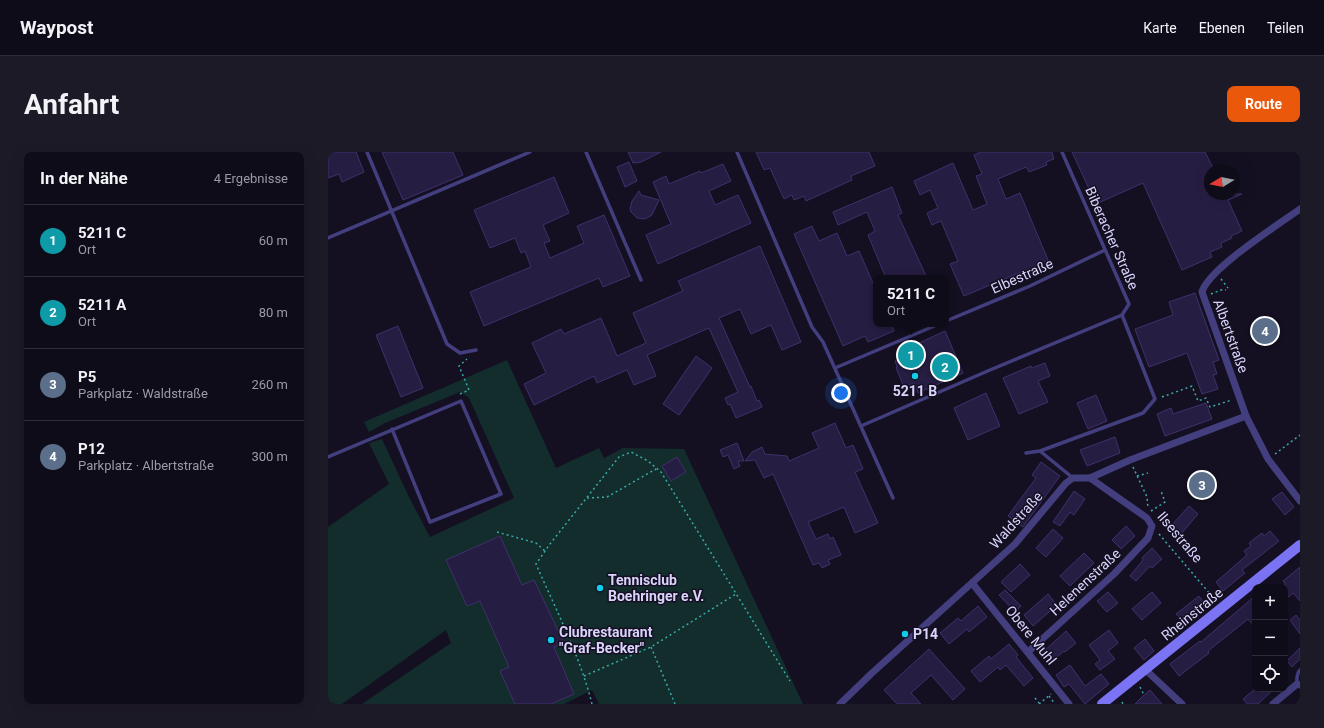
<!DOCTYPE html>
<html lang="de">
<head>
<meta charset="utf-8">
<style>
	body { margin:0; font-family:Roboto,sans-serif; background:#1d1a27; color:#f1f3f6 }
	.controls { position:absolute; right:12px; bottom:12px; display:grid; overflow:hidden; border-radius:8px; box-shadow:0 4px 16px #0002 }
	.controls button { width:36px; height:36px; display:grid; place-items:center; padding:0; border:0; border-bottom:1px solid #2f2c39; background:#0f0c1a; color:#f1f3f6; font:20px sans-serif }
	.compass { position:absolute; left:876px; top:12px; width:36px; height:36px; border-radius:50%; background:#0f0c1a; box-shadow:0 4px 16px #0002; rotate:260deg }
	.you { position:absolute; left:513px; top:241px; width:14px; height:14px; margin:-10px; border:3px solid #fff; border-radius:50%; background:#1a73e8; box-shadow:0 0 0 6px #1a73e833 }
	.badge { display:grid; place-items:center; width:26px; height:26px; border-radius:50%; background:#ea580c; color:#fff; font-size:13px; font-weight:700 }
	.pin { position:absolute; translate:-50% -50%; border:2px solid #fff; box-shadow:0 1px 4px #0006 }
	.popup { position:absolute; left:545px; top:123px; width:76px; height:52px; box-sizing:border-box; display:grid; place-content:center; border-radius:8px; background:#0f0c1a; filter:drop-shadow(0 1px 3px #0005); font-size:13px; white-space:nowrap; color:#9b9ba2 }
	.popup b { font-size:15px; color:#f1f3f6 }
	.popup::after { content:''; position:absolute; left:50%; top:100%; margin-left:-8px; border:8px solid transparent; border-top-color:#0f0c1a }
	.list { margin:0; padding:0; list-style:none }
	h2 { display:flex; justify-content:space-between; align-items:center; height:52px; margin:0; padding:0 16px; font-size:17px }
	h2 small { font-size:13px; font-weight:400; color:#9b9ba2 }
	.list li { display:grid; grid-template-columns:26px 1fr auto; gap:12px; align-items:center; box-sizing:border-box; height:72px; padding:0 16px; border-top:1px solid #2f2c39 }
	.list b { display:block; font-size:15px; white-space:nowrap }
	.list p { margin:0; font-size:13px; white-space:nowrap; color:#9b9ba2 }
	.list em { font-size:13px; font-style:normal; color:#9b9ba2 }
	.icon { flex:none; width:22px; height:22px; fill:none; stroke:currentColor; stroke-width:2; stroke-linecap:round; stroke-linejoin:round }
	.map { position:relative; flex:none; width:972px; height:552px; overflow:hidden; border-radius:8px }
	header { display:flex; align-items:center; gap:24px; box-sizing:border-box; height:56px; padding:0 20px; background:#0f0c1a; border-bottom:1px solid #2f2c39 }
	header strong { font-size:19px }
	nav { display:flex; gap:22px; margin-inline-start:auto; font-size:14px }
	.intro { display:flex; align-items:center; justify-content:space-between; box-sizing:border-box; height:96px; padding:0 24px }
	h1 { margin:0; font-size:28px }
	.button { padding:10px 18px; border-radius:8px; background:#ea580c; color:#fff; font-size:14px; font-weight:700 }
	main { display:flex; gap:24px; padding:0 24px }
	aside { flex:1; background:#0f0c1a; border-radius:8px; box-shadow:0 4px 16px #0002 }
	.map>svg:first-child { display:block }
	.green { fill:#132c2c }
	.building { fill:#261d42; stroke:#3f316c }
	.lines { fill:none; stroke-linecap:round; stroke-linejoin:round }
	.path { stroke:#38aca9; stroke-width:1.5; stroke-dasharray:2 3; stroke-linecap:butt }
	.lane { stroke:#433e7e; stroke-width:3.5 }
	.street { stroke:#433e7e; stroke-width:7 }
	.secondary { stroke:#7a73f4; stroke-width:10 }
	.poi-dot { fill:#12cdea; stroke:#141022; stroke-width:1.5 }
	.labels { text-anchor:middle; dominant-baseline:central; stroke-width:3; stroke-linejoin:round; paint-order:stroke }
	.street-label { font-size:14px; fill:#dad4fc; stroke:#141022 }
	.poi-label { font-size:14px; font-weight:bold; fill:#dad4fc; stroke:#141022; text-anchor:start }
</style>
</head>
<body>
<header>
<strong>Waypost</strong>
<nav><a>Karte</a><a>Ebenen</a><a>Teilen</a></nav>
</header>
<div class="intro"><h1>Anfahrt</h1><a class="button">Route</a></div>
<main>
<aside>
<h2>In der Nähe<small>4 Ergebnisse</small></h2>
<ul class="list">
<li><span class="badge" style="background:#0f9aa8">1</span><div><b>5211 C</b><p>Ort</p></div><em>60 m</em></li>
<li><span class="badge" style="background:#0f9aa8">2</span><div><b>5211 A</b><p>Ort</p></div><em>80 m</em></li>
<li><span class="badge" style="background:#5c6f8a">3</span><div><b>P5</b><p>Parkplatz · Waldstraße</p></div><em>260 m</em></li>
<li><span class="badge" style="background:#5c6f8a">4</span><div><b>P12</b><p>Parkplatz · Albertstraße</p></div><em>300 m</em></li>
</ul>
</aside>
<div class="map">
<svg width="972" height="552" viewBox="0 0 972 552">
	<rect width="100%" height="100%" fill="#141022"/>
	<!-- green -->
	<path class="green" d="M 179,208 L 228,316 L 271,296 L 276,306 L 295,296 L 356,297 L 475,552 L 271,552 L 264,538 L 236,552 L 34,552 L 123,491 L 118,478 L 14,552 L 0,552 L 0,375 L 61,332 L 41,291 L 54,287 L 80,343 L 102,385 L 186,346 L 141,246 L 132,240 L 57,271 L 41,280 L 36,270 Z"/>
	<!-- building -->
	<g class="building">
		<path d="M 0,0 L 28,0 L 36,20 L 14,30 L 11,22 L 0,26 Z"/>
		<path d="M 54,0 L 125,0 L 135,23 L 75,48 Z"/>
		<path d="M 300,0 L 333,0 L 313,10 L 305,11 Z"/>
		<path d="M 428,0 L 541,0 L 547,14 L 523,24 L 524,28 L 478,49 L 476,44 L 466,48 L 464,43 L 456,47 L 442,16 L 436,18 Z"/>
		<path d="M 653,0 L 724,0 L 726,7 L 718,10 L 719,13 L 701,20 L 698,15 L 670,27 L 678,47 L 692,41 L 723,115 L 696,127 L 693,120 L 636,144 L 622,112 L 630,109 L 613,69 L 604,73 L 599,61 L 610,56 L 602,38 L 592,43 L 586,29 L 625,11 L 645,58 L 659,52 L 648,24 L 654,22 L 646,3 Z"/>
		<path d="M 744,0 L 877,0 L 886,18 L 882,18 L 882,42 L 914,42 L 900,48 L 914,79 L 903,84 L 904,86 L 893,91 L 894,95 L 882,100 L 884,105 L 854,118 L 815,31 L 768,52 Z"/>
		<path d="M 301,10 L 309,29 L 297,35 L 289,15 Z"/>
		<path d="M 395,12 L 403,29 L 381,39 L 387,53 L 410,43 L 423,71 L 330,112 L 318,83 L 343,72 L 325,30 L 338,24 L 341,32 L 372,19 L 373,21 Z"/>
		<path d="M 226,25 L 241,61 L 215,73 L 222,89 L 216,91 L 222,106 L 256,91 L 249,74 L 276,63 L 302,124 L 275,135 L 271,126 L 156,174 L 142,140 L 203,115 L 197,99 L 193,101 L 187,86 L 162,96 L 146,58 Z"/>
		<path d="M 564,35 L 574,61 L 570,63 L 599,126 L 558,126 L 540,83 L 547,79 L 539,60 L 510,73 L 505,60 Z"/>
		<path d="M 311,39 L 313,43 L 331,48 L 324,63 L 317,67 L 309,66 L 303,60 L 302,57 L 304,49 Z"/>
		<path d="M 484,74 L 491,89 L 509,81 L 519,104 L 531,99 L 548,138 L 548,172 L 563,172 L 566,179 L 540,190 L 537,184 L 515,194 L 466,82 Z"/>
		<path d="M 432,94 L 473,190 L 454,198 L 443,173 L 423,182 L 412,157 L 391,166 L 422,235 L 423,234 L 429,249 L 431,248 L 434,255 L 408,266 L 402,252 L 400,253 L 397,246 L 410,240 L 381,176 L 319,203 L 328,224 L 306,233 L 299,218 L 269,231 L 266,224 L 206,253 L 196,232 L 218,221 L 204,191 L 233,177 L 236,182 L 273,166 L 289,204 L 318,191 L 305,161 L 355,139 L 350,129 Z"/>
		<path d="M 867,141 L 891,208 L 885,210 L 889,222 L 885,223 L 890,237 L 874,242 L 859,201 L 821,215 L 807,177 L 845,163 L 841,150 Z"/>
		<path d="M 70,174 L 95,236 L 73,245 L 48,183 Z"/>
		<path d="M 617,179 L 635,221 L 590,241 L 586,231 L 576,235 L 568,216 L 569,215 L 567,209 L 574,205 L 572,200 Z"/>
		<path d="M 368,204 L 384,216 L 351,263 L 335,252 Z"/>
		<path d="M 717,211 L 722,224 L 710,229 L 720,250 L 691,262 L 675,226 L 703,214 L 704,216 Z"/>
		<path d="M 658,241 L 672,274 L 640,288 L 626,256 Z"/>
		<path d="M 768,243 L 779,269 L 760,277 L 749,251 Z"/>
		<path d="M 878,251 L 884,267 L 837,284 L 829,262 L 843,256 L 845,262 Z"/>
		<path d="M 507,271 L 518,296 L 525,293 L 535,317 L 527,320 L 550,371 L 527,381 L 516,355 L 480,370 L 488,387 L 500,382 L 502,387 L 505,385 L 513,403 L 500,408 L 502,412 L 494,416 L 491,411 L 485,413 L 445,322 L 436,326 L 427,308 L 417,309 L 424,300 L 434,295 L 437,302 L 459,304 L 461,309 L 491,296 L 484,281 Z"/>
		<path d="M 787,285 L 792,301 L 759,314 L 752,298 Z"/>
		<path d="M 409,291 L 416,309 L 410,309 L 412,314 L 406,317 L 400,303 L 395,305 L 392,298 Z"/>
		<path d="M 349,305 L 358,320 L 343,329 L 334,314 Z"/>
		<path d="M 713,310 L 732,324 L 695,375 L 680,364 L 708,326 L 704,323 Z"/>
		<path d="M 746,339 L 757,347 L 746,363 L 742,360 L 732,374 L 725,370 Z"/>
		<path d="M 954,340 L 966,355 L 957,363 L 944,347 Z"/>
		<path d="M 861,354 L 870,362 L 853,382 L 843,374 Z"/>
		<path d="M 798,374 L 807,384 L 793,397 L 784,388 Z"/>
		<path d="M 725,377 L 735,386 L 718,405 L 708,396 Z"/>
		<path d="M 942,379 L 951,389 L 914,418 L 917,421 L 895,439 L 888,430 L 919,403 L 916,399 L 923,394 L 921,391 L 934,381 L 936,384 Z"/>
		<path d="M 172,384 L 194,433 L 206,428 L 236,491 L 226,495 L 246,542 L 223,552 L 187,552 L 172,519 L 181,515 L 152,449 L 139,454 L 118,408 Z"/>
		<path d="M 824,396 L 834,407 L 824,416 L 822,414 L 808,429 L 802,424 L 815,408 L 814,406 Z"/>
		<path d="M 756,401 L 766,411 L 742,434 L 732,424 Z"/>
		<path d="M 692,412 L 702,423 L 683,440 L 673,430 Z"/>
		<path d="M 972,415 L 972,449 L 965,441 L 957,448 L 957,431 L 955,429 Z"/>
		<path d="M 677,438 L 693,454 L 687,460 L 671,443 Z"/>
		<path d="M 780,440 L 790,451 L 779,460 L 769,449 Z"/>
		<path d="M 824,440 L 833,451 L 814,468 L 804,457 Z"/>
		<path d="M 720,442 L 729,453 L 705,474 L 696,463 Z"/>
		<path d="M 871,444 L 878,453 L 856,471 L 848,462 Z"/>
		<path d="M 927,444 L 927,475 L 920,467 L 880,499 L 881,501 L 851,524 L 842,512 L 872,489 L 873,490 Z"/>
		<path d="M 650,454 L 659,465 L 641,480 L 639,477 L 621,492 L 612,481 L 630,466 L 633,469 Z"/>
		<path d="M 968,463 L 972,468 L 972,482 L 962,468 Z"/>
		<path d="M 781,478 L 790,491 L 780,499 L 787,507 L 772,518 L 767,512 L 772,508 L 761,493 Z"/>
		<path d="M 738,479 L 748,491 L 737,500 L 736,499 L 723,510 L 715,500 Z"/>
		<path d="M 817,487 L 826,499 L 816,508 L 806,496 Z"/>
		<path d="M 681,492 L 690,503 L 688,505 L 705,526 L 696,534 L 678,513 L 672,518 L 670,515 L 652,530 L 643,519 L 661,504 L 663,507 Z"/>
		<path d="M 972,496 L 972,507 L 964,515 L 959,509 Z"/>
		<path d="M 601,497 L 637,537 L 625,548 L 603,523 L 583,541 L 593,552 L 569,552 L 556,538 Z"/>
		<path d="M 742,513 L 757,534 L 773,522 L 781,532 L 757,552 L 741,532 L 736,535 L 728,523 Z"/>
		<path d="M 927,537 L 946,537 L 930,552 L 919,552 L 915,547 Z"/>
		<path d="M 822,538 L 834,552 L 807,552 L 816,543 Z"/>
	</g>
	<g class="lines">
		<!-- path -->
		<g class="path">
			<path d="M 893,127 L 900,136"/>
			<path d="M 883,142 L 893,138 L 898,138"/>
			<path d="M 132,242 L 141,238 L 131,214 L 139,207"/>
			<path d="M 834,245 L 864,234 L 870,249 L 878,246 L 882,255 L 904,248"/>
			<path d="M 947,302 L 972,283"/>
			<path d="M 805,315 L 819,345 L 820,356"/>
			<path d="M 809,324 L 820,321"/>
			<path d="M 259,346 L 279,345 L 328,317"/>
			<path d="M 823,359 L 837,350 L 833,339"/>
			<path d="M 169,380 L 208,391 L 217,399"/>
			<path d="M 831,382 L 888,449"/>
			<path d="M 323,495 L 347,552"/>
			<path d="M 256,524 L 323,495 L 408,442"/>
			<path d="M 812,535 L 816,543"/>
			<path d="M 721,544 L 727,552"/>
			<path d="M 707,546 L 711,551"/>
			<path d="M 794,550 L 795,552"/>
			<path d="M 264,552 C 252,504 228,458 208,412 L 222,392 L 291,305 L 303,300 L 320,309 L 333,320 L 462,529"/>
			<path d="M 711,552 L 723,542"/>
		</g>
		<!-- lane -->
		<g class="lane">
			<path d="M 39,0 L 119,192 L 132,201 L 148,198"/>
			<path d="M 258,0 L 313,128"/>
			<path d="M 409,0 L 484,175 L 495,190 L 565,346"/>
			<path d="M 0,86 L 202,0"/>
			<path d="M 618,169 L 702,134 L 777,98"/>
			<path d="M 507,216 L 611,172"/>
			<path d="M 533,274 L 662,218 L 794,163"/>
			<path d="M 712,299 L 745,326"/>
			<path d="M 698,301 L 712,299 L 815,261 L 827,247 L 794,163 L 801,152 L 734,0"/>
			<path d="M 0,305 L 133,249 L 173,342 L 102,370 L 64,277"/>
			<path d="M 969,532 C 969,527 968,522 972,518"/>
		</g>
		<!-- street -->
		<g class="street">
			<path d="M 972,57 C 950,73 880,117 874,140 L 918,264 L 940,307 L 972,349"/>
			<path d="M 644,431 L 741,552"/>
			<path d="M 700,500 L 786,422 L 820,386 L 824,374 L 819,366 L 762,326"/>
			<path d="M 818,517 L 822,522 L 854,552"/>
			<path d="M 512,552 L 544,521 L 687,392 L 738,331 L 745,326 L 762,326 L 802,308 L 918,264"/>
			<path d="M 945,552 L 969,532 L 972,533"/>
		</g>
		<!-- secondary -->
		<path class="secondary" d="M 774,552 L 972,393"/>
	</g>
	<!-- markers -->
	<g class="poi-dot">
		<circle cx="587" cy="224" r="4"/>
		<circle cx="272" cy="436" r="4"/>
		<circle cx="577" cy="482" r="4"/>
		<circle cx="223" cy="488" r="4"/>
	</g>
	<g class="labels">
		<!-- street labels -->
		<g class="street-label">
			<text transform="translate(784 86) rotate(66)">Biberacher Straße</text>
			<text transform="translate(694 124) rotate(-24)">Elbestraße</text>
			<text transform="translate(903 184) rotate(70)">Albertstraße</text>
			<text transform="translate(688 368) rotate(-48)">Waldstraße</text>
			<text transform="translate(852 385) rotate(50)">Ilsestraße</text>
			<text transform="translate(757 430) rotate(-43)">Helenenstraße</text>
			<text transform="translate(864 462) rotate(-39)">Rheinstraße</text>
			<text transform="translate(703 483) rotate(51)">Obere Muhl</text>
		</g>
		<!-- poi labels -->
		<g class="poi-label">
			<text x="587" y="239" text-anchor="middle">5211 B</text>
			<text x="280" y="428">Tennisclub<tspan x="280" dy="16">Boehringer e.V.</tspan></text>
			<text x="231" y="480">Clubrestaurant<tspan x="231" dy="16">"Graf-Becker"</tspan></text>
			<text x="585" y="482">P14</text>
		</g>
	</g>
</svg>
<div class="controls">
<button>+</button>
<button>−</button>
<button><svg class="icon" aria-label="locate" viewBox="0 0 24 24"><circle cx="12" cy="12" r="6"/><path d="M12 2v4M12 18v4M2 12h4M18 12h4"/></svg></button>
</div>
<svg class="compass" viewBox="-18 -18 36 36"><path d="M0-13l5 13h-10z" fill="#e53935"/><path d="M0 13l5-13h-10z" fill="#9b9ba2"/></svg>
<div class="you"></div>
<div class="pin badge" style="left:583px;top:203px;background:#0f9aa8">1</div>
<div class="popup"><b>5211 C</b>Ort</div>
<div class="pin badge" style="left:617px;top:215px;background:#0f9aa8">2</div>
<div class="pin badge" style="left:874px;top:333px;background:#5c6f8a">3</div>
<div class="pin badge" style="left:937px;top:179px;background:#5c6f8a">4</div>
</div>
</main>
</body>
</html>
